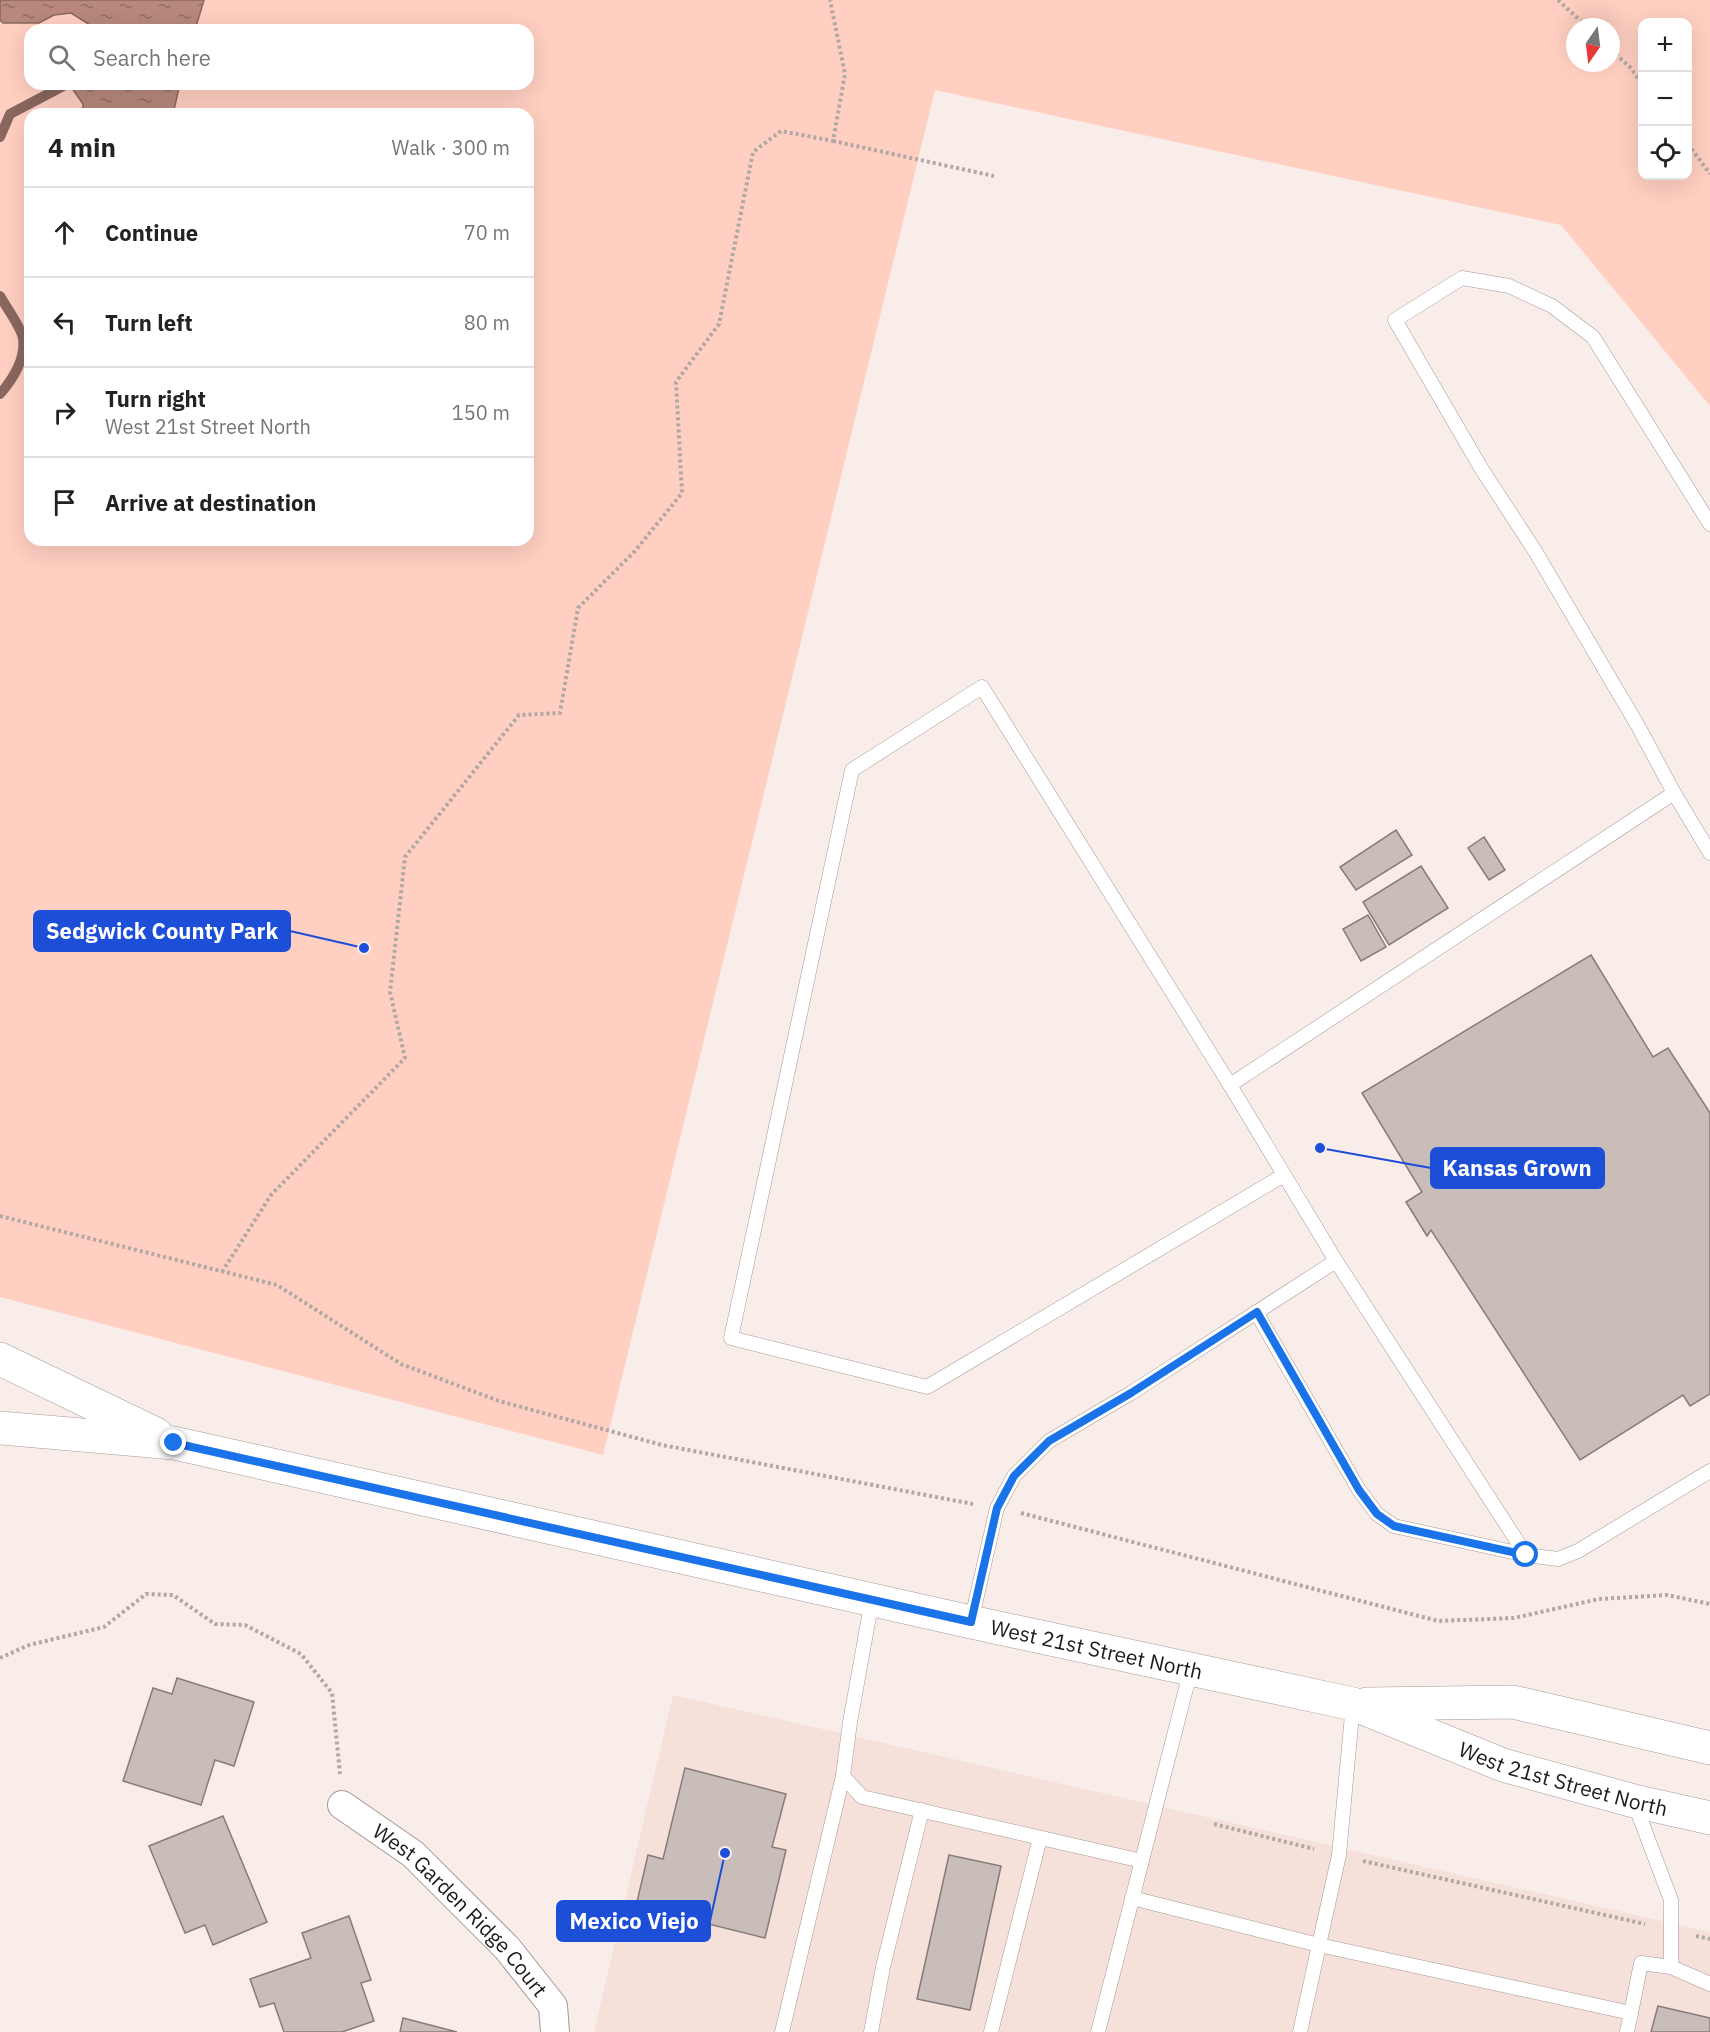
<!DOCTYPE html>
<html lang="en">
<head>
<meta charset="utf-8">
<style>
	body { margin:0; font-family:"IBM Plex Sans",sans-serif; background:#f2f2f2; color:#222 }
	.controls { position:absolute; right:18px; top:18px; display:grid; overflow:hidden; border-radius:12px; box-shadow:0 6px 24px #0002 }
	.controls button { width:54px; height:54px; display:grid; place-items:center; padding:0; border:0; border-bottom:2px solid #e0e0e0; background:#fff; color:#222; font:30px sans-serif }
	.compass { position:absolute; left:1566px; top:18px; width:54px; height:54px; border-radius:50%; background:#fff; box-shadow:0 6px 24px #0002; rotate:194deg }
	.stop { position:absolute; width:18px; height:18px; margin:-14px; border:4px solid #1a73e8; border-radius:50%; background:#fff }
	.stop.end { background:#1a73e8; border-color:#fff; box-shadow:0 2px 6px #0008 }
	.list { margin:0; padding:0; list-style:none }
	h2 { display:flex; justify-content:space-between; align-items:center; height:78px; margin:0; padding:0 24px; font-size:26px }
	h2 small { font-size:20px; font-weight:400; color:#767676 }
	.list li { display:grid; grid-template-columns:39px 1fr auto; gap:18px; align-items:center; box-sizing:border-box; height:90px; padding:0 24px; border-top:2px solid #e0e0e0 }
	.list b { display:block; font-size:22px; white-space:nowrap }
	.list p { margin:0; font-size:20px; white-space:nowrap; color:#767676 }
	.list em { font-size:20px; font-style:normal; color:#767676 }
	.icon { flex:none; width:33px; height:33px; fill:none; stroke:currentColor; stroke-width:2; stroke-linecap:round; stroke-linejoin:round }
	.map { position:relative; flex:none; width:1710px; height:2032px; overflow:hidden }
	.search { position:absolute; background:#fff; box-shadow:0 6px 24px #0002; left:24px; top:24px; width:510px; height:66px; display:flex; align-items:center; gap:15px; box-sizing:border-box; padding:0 21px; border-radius:18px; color:#767676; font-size:22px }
	.panel { position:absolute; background:#fff; box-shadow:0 6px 24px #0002; left:24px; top:108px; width:510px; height:438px; border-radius:18px }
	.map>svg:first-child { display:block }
	.built { fill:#f5e0da }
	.park { fill:#ffcfc1; fill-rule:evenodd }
	.water { fill:url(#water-ripples); stroke:#89675e; stroke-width:1.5 }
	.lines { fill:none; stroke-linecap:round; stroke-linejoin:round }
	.stream { stroke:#89675e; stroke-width:10 }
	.building { fill:#c9bdba; stroke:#877c79; stroke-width:1.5 }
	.lane-casing { stroke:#a59996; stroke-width:15 }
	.street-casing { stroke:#a59996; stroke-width:30 }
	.secondary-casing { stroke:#a59996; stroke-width:34 }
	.path { stroke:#b1a8a5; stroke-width:4; stroke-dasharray:3 3; stroke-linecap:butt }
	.lane { stroke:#fff; stroke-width:14 }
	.street { stroke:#fff; stroke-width:28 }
	.secondary { stroke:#fff; stroke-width:33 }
	.route { stroke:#1a73e8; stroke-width:8 }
	.labels { text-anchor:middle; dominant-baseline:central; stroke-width:4.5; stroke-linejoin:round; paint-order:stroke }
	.street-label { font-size:21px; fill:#1f1b1a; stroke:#f9ede9 }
	.leader { fill:none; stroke:#1d4ed8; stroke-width:2 }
	.callout-dot { fill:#1d4ed8; stroke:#f9ede9; stroke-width:2 }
	.callout { fill:#1d4ed8; stroke:#1d4ed8; stroke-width:2 }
	.callout-label { font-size:22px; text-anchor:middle; font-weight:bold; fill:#fff }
</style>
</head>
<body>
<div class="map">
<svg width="1710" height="2032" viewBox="0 0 1710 2032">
	<defs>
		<pattern id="water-ripples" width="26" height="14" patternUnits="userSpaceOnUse" patternTransform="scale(1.5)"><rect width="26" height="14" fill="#b7887b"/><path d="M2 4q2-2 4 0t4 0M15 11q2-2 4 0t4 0" fill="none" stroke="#946e64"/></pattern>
	</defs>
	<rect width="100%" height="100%" fill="#f9ede9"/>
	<!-- built -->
	<path class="built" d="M 673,1695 L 1710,1932 L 1710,2032 L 594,2032 Z"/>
	<!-- park -->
	<path class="park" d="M 0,0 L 1710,0 L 1710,406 L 1561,225 L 935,90 L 603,1455 L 0,1297 ZM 1642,22 L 1688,22 L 1688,176 L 1642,176 ZM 1575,27 L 1611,27 L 1611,63 L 1575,63 ZM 30,30 L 528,30 L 528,84 L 30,84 ZM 30,114 L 528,114 L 528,540 L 30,540 Z"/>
	<!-- water -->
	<g class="water">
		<path d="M 0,0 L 204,0 L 195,30 L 98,30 L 71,13 L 54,15 L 39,23 L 3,23 L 0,20 Z"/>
		<path d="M 69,84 L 180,84 L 173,114 L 83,114 L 83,104 Z"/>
	</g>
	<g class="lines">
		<!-- stream -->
		<g class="stream">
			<path d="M 0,137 L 10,114 L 67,84"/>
			<path d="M 0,296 C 6,307 21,327 23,338 C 26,359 13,379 0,394"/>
		</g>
	</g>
	<!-- building -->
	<g class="building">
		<path d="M 1396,830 L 1412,855 L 1356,890 L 1340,867 Z"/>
		<path d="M 1484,837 L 1505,870 L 1489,880 L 1468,848 Z"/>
		<path d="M 1421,866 L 1448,908 L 1389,945 L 1363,902 Z"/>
		<path d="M 1368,915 L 1386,947 L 1361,961 L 1343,929 Z"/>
		<path d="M 1591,955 L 1653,1057 L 1668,1048 L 1710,1113 L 1710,1394 L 1690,1406 L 1683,1395 L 1580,1460 L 1431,1230 L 1427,1236 L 1406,1202 L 1422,1192 L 1362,1093 Z"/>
		<path d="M 177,1678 L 254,1702 L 234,1766 L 215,1760 L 201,1805 L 123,1781 L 153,1688 L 172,1694 Z"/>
		<path d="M 685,1768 L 786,1794 L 772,1847 L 786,1850 L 765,1938 L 636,1906 L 648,1855 L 663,1859 Z"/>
		<path d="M 223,1816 L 267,1922 L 213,1945 L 205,1925 L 185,1933 L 149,1846 Z"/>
		<path d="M 949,1855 L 1001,1866 L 970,2010 L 917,1999 Z"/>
		<path d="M 349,1916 L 371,1980 L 361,1983 L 374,2021 L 342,2032 L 284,2032 L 274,2003 L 260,2007 L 250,1979 L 311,1958 L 302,1933 Z"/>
		<path d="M 1658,2006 L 1710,2018 L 1710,2032 L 1651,2032 Z"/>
		<path d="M 403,2018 L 457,2032 L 400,2032 Z"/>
	</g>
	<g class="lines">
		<defs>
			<g id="lane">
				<path d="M 1674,793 L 1638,726 L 1535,551 L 1481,468 L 1395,320 L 1462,278 L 1509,286 L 1552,306 L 1593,337 L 1710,524"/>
				<path d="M 1230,1085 L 982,687 L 852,770 L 731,1338 L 927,1387 L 1284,1175"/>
				<path d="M 1256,1312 L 1359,1490 L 1377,1514 L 1394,1526 L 1526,1555 L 1558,1559 L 1578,1551 L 1710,1471"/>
				<path d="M 1526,1555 L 1336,1261 L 1230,1085 L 1674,793 L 1710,853"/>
				<path d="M 872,1600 L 850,1722 L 843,1776 L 862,1797 L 1142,1861"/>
				<path d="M 971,1622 L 997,1508 L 1014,1476 L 1049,1441 L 1131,1393 L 1336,1261"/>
				<path d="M 1353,1704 L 1339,1855 L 1319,1945 L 1631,2013 L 1641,1963 L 1671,1967"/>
				<path d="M 1634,1802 L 1671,1900 L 1671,1967 L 1710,1984"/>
				<path d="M 1132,1898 L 1319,1945 L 1300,2032"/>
				<path d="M 782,2032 L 843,1776"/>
				<path d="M 871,2032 L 883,1967 L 922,1810"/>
				<path d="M 991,2032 L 1040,1838"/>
				<path d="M 1098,2032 L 1191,1669"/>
				<path d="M 1627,2032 L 1631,2013"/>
			</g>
			<g id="street">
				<path id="s1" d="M 342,1805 L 413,1854 L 507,1948 L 553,2006 L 555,2032"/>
			</g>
			<g id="secondary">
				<path d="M 0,1359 L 156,1434"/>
				<path id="s2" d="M 0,1428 L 174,1443 L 971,1622 L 1353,1704 L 1503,1765 L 1634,1801 L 1710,1818"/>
				<path d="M 1367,1704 L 1513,1702 L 1710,1748"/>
			</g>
		</defs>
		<!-- lane casing -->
		<use href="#lane" class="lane-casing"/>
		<!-- street casing -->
		<use href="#street" class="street-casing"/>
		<!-- secondary casing -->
		<use href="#secondary" class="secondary-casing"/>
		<!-- path -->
		<g class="path">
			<path d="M 1558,0 L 1587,27"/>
			<path d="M 1611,50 L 1630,67 L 1642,84"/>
			<path d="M 833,141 L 994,176"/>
			<path d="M 1688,144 L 1710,174"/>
			<path d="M 0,1216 L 277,1285 L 401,1364 L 499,1401 L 662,1445 L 973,1504"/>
			<path d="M 222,1272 L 271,1195 L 405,1058 L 390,992 L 405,857 L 519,715 L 560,713 L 578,608 L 635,551 L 682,493 L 676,382 L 719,324 L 753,152 L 781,131 L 833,141 L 845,74 L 830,0"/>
			<path d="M 1021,1513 L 1438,1621 L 1514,1618 L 1599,1599 L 1667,1595 L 1710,1604"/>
			<path d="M 0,1658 L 29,1645 L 104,1627 L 146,1594 L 173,1595 L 215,1624 L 245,1625 L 301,1654 L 332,1693 L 340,1774"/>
			<path d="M 1214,1824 L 1314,1849"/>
			<path d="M 1363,1861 L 1645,1924"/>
			<path d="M 1696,1936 L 1710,1939"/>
		</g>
		<!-- lane -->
		<use href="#lane" class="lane"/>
		<!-- street -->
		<use href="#street" class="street"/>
		<!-- secondary -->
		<use href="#secondary" class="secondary"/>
	</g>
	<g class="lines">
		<!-- route -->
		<path class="route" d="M 174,1443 L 971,1622 L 997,1508 L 1014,1476 L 1049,1441 L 1131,1393 L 1257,1312 L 1359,1490 L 1377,1514 L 1394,1526 L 1526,1555"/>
	</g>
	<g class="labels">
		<!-- street labels -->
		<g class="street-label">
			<text stroke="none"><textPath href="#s2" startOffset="1120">West 21st Street North</textPath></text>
			<text stroke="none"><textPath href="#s2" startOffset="1606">West 21st Street North</textPath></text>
			<text stroke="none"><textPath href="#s1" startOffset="159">West Garden Ridge Court</textPath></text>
		</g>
	</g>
	<!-- callouts -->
	<path class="leader" d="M364 948L290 931M1320 1148L1431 1168M725 1853L710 1921"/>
	<g class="callout-dot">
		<circle cx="364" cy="948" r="6"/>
		<circle cx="1320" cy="1148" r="6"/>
		<circle cx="725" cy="1853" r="6"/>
	</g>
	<g class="callout">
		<rect x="34" y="911" width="256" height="40" rx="6"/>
		<rect x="1431" y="1148" width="173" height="40" rx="6"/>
		<rect x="557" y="1901" width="153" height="40" rx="6"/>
	</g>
	<g class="callout-label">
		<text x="162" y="939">Sedgwick County Park</text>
		<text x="1517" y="1176">Kansas Grown</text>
		<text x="634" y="1929">Mexico Viejo</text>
	</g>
</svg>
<div class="controls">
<button>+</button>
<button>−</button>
<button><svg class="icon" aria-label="locate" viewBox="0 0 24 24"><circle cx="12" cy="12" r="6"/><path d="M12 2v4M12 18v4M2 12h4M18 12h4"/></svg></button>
</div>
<svg class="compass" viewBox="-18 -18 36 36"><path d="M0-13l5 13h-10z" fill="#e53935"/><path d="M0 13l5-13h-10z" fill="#767676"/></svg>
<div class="stop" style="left:1526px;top:1555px"></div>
<div class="stop end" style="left:174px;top:1443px"></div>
<div class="search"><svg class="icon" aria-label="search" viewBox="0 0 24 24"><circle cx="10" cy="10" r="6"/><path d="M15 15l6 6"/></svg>Search here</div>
<section class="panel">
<h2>4 min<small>Walk · 300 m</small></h2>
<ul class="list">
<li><svg class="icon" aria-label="ahead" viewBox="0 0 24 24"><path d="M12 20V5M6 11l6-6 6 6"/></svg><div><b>Continue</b></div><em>70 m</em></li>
<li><svg class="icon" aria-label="left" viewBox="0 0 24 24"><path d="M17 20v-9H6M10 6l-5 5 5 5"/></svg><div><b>Turn left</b></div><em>80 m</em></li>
<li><svg class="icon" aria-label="right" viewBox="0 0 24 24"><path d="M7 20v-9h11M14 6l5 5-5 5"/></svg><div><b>Turn right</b><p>West 21st Street North</p></div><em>150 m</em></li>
<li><svg class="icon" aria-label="arrive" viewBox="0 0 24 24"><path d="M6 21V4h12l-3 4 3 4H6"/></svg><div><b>Arrive at destination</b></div></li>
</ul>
</section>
</div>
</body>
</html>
